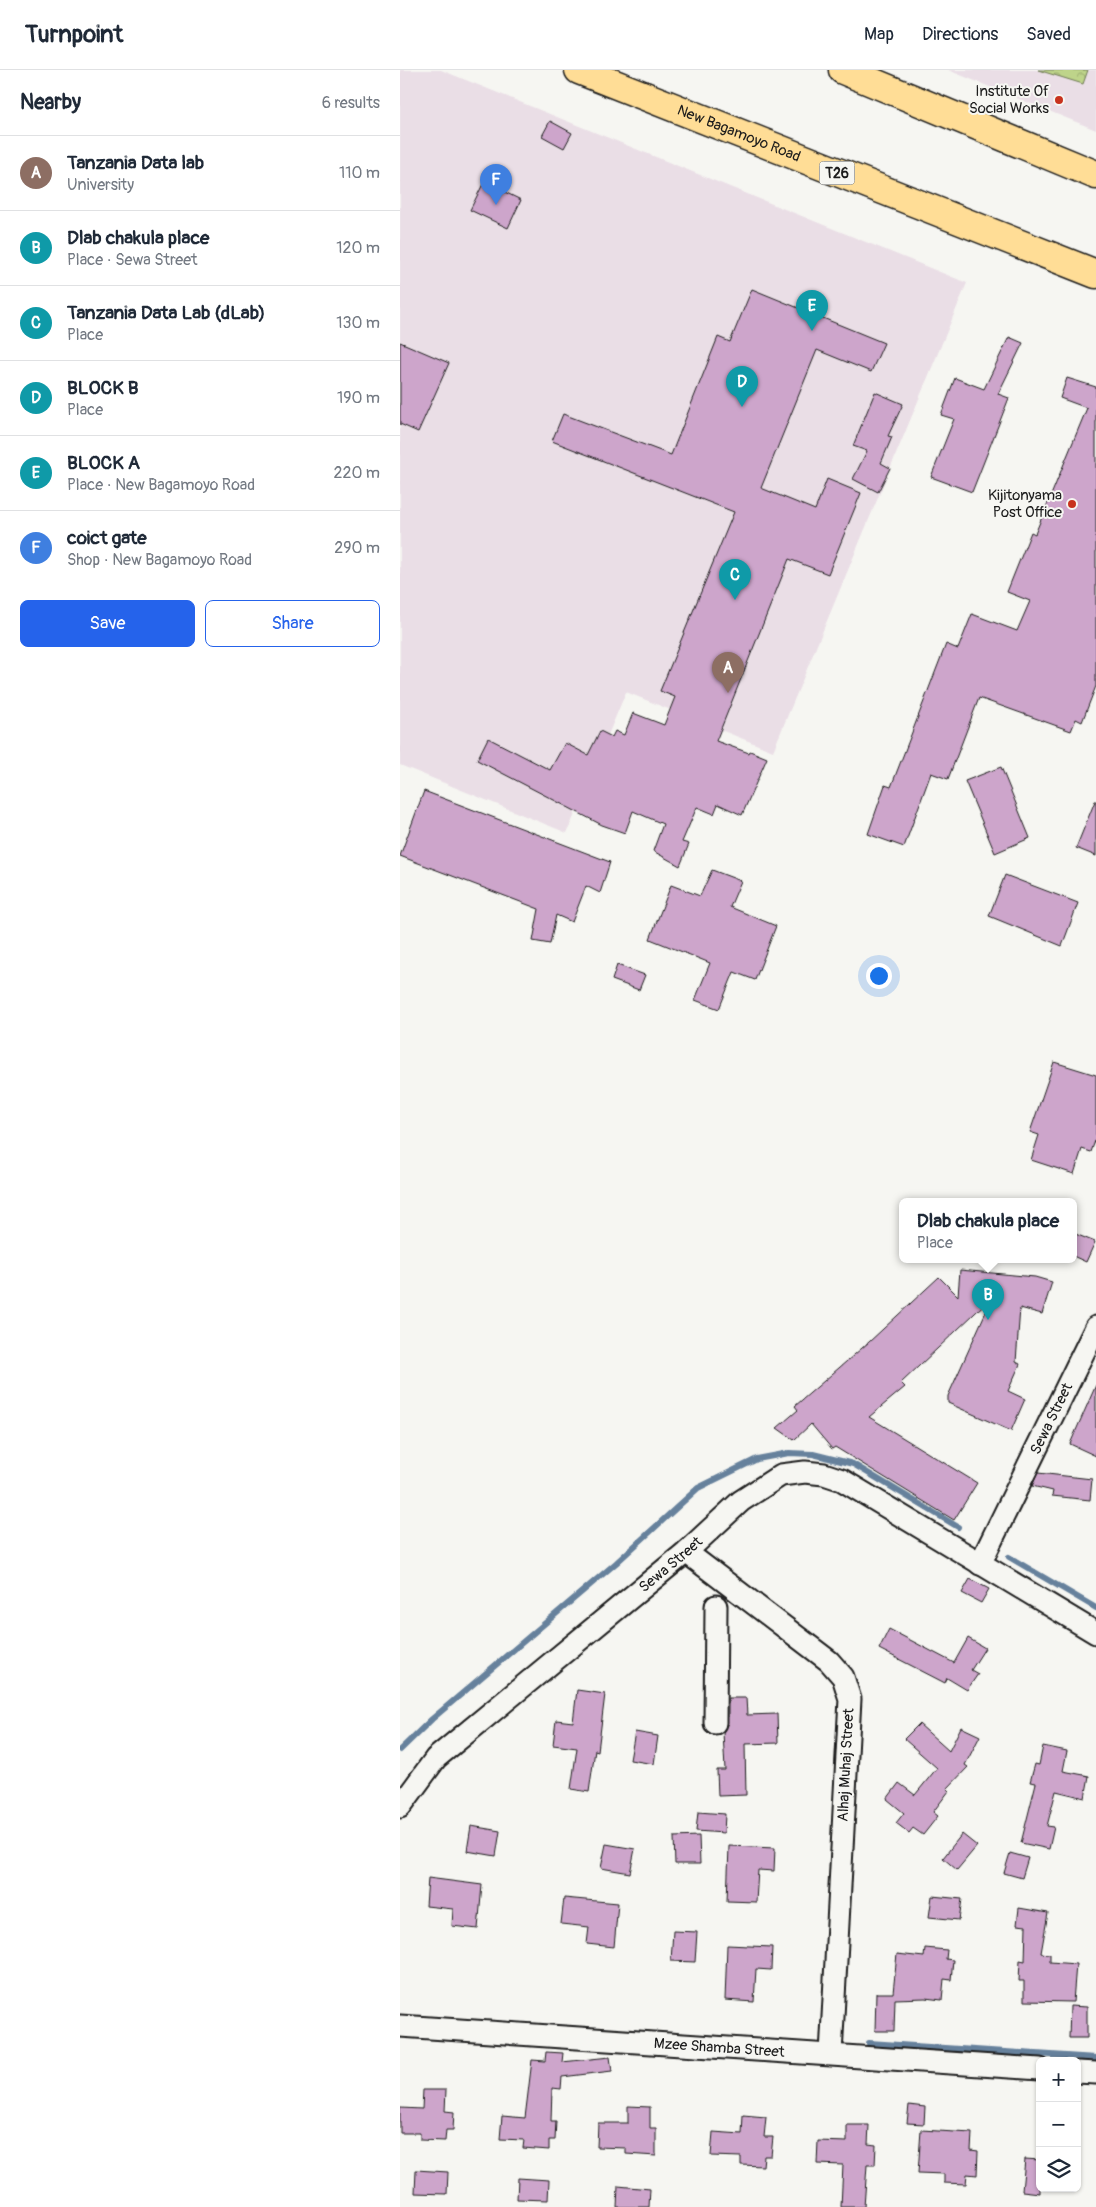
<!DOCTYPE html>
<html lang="en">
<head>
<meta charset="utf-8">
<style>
	body { margin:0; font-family:Pangolin,sans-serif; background:#f2f2f3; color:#1f2937 }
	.controls { position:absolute; right:15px; bottom:15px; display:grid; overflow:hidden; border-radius:8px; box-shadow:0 1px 4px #0004 }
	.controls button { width:45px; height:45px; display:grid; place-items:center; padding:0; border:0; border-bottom:1px solid #e0e1e3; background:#fff; color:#1f2937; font:25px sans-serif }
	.you { position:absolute; left:478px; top:905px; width:18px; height:18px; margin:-12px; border:4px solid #fff; border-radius:50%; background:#1a73e8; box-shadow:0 0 0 8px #1a73e833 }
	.badge { display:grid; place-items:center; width:32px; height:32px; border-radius:50%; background:#2563eb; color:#fff; font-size:16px; font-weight:700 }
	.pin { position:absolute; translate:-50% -41px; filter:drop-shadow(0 1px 2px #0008) }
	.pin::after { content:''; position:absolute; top:26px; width:18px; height:15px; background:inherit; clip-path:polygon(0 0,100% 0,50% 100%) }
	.popup { position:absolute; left:499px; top:1128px; width:178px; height:65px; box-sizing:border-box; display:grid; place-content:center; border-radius:8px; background:#fff; filter:drop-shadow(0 1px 4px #0005); font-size:16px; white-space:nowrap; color:#747a83 }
	.popup b { font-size:19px; color:#1f2937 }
	.popup::after { content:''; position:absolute; left:50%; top:100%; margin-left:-10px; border:10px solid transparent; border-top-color:#fff }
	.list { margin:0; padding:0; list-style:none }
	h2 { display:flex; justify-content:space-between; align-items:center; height:65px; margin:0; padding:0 20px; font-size:21px }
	h2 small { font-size:16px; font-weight:400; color:#747a83 }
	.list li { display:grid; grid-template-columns:32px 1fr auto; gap:15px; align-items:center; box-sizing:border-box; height:75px; padding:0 20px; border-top:1px solid #e0e1e3 }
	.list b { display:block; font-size:19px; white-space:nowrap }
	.list p { margin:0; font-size:16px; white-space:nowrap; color:#747a83 }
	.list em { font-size:16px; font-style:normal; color:#747a83 }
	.actions { display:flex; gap:10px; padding:15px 20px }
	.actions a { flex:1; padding:11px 0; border:1px solid #2563eb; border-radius:8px; text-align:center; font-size:18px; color:#2563eb }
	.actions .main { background:#2563eb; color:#fff }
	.icon { flex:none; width:28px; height:28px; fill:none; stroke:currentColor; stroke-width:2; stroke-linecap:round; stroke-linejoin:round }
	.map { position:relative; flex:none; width:696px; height:2137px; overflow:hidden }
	header { display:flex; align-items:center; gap:30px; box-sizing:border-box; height:70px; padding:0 25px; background:#fff; border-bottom:1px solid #e0e1e3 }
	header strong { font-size:24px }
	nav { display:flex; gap:28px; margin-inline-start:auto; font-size:18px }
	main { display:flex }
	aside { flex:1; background:#fff }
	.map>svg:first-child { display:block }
	.built { fill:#eadee6 }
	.park { fill:url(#park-crowns); stroke:#6d7853 }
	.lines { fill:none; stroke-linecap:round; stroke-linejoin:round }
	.stream { stroke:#66819c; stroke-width:6 }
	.building { fill:#cda5cb; stroke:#1c1c1c }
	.minor-casing { stroke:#1c1c1c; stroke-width:25 }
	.trunk-casing { stroke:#1c1c1c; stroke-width:31 }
	.minor { stroke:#f6f6f2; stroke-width:21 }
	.trunk { stroke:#ffdd96; stroke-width:28 }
	.poi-dot { fill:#c8321e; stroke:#f6f6f2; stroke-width:2 }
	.labels { text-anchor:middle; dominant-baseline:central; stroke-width:4; stroke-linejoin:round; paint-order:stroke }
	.shield { fill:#f6f6f2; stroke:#5d5d5c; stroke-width:1 }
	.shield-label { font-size:14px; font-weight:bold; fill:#1c1c1c }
	.poi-label { font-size:15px; fill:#1c1c1c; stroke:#f6f6f2; text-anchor:end }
	.street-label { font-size:15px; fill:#1c1c1c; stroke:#f6f6f2 }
</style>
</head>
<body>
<header>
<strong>Turnpoint</strong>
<nav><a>Map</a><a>Directions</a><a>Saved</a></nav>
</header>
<main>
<aside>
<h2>Nearby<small>6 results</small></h2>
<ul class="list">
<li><span class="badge" style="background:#8d6e63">A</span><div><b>Tanzania Data lab</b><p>University</p></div><em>110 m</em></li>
<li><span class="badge" style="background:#0f9aa8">B</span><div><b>Dlab chakula place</b><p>Place · Sewa Street</p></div><em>120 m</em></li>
<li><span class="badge" style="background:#0f9aa8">C</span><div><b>Tanzania Data Lab (dLab)</b><p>Place</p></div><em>130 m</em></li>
<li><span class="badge" style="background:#0f9aa8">D</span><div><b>BLOCK B</b><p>Place</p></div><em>190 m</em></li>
<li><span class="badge" style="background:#0f9aa8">E</span><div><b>BLOCK A</b><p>Place · New Bagamoyo Road</p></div><em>220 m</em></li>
<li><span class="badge" style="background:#3f7fe0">F</span><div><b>coict gate</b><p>Shop · New Bagamoyo Road</p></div><em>290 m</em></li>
</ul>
<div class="actions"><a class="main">Save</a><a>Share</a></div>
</aside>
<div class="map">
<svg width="696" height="2137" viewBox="0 0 696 2137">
	<defs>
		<pattern id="park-crowns" width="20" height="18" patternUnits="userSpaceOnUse" patternTransform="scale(1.25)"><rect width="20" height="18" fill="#bed48a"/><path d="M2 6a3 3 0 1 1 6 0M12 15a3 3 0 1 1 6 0" fill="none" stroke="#a3b576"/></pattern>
	</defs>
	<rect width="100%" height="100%" fill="#f6f6f2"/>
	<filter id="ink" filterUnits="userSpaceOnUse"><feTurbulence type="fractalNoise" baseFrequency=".02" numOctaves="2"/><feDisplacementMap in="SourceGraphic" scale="10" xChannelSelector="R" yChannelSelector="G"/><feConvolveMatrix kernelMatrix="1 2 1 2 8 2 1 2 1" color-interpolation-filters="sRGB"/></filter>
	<g filter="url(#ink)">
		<!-- built -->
		<g class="built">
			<path d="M 0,0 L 41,0 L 567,213 L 373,681 L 226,622 L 167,763 L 0,695 Z"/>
			<path d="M 548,0 L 696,0 L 696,60 Z"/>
		</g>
		<!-- park -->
		<path class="park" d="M 638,0 L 688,0 L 683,14 Z"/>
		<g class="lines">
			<!-- stream -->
			<g class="stream">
				<path d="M 609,1487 L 696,1538"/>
				<path d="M 0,1680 L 32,1649 L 216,1493 L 298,1418 L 357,1389 L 389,1383 L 413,1384 L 453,1394 L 558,1457"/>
				<path d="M 469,1973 L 696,1988"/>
			</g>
		</g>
		<!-- building -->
		<g class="building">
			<path d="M 150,51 L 172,63 L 164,78 L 142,66 Z"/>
			<path d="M 84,112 L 121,130 L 108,158 L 70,140 Z"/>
			<path d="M 352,219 L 484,273 L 471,302 L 417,280 L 361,418 L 415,440 L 427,409 L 461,423 L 428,504 L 389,489 L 316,671 L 349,683 L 350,681 L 367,688 L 342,745 L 318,734 L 314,744 L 297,737 L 282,772 L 289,774 L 280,796 L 253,781 L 263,754 L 233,741 L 225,763 L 202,755 L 77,690 L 88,668 L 150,700 L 165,673 L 188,685 L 200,661 L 212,667 L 215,661 L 224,665 L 233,643 L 264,655 L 275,627 L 260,621 L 334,442 L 152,371 L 163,344 L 271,385 L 318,267 L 330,272 Z"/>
			<path d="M 609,267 L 623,273 L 598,324 L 609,328 L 572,422 L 531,407 L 554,349 L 541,345 L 555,308 L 584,319 Z"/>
			<path d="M 0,272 L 49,293 L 18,362 L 0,354 Z"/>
			<path d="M 667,308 L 696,317 L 696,616 L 682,652 L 676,649 L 671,661 L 579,628 L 548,709 L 531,703 L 504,777 L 468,764 L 485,715 L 491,717 L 546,574 L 558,579 L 572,544 L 617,561 L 630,531 L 607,522 L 631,462 L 635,464 L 687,338 L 660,328 Z"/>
			<path d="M 475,322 L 503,334 L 488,366 L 492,367 L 481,393 L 490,398 L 478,422 L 453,409 L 467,381 L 453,376 Z"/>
			<path d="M 601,697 L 630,768 L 595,783 L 565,711 Z"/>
			<path d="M 24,721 L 210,792 L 200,823 L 186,816 L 172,852 L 156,845 L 150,874 L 133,871 L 139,839 L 0,786 Z"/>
			<path d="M 695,731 L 696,731 L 696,786 L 676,778 Z"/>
			<path d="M 312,800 L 341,811 L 330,837 L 376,856 L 355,910 L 334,902 L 319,939 L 295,930 L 310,893 L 250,869 L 271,815 L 300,826 Z"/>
			<path d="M 605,805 L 678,833 L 662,876 L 589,846 Z"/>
			<path d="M 217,895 L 245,905 L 239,920 L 212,910 Z"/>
			<path d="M 654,992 L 696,1005 L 696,1068 L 691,1082 L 682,1079 L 674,1104 L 631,1090 L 639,1065 L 630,1062 Z"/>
			<path d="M 673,1163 L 695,1172 L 686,1192 L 673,1186 Z"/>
			<path d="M 560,1200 L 635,1207 L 652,1212 L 642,1244 L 620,1238 L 616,1292 L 620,1294 L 608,1321 L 625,1329 L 611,1361 L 548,1333 L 548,1326 L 593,1226 L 501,1313 L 505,1317 L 469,1347 L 577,1413 L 554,1450 L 435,1377 L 432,1379 L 411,1354 L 394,1370 L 377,1358 L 398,1340 L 395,1336 L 469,1272 L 539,1207 L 558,1226 Z"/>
			<path d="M 696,1315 L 696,1386 L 670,1374 Z"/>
			<path d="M 638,1403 L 692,1409 L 690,1430 L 652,1426 L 653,1421 L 632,1416 Z"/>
			<path d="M 570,1509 L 589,1519 L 581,1533 L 562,1523 Z"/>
			<path d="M 489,1559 L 554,1593 L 568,1568 L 585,1578 L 571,1600 L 578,1604 L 567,1620 L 547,1608 L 545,1613 L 479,1579 Z"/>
			<path d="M 177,1620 L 205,1624 L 198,1681 L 195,1680 L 189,1722 L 171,1719 L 177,1678 L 153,1675 L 156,1650 L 173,1652 Z"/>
			<path d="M 328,1628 L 346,1628 L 347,1645 L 377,1644 L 378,1673 L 345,1674 L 346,1725 L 318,1726 L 317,1700 L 325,1700 L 323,1662 L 328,1653 Z"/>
			<path d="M 519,1654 L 549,1681 L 561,1657 L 580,1666 L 565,1695 L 568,1697 L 547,1719 L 549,1721 L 533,1742 L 538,1746 L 523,1765 L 513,1758 L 509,1763 L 496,1753 L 504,1743 L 487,1729 L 499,1713 L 515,1725 L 537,1698 L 504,1669 Z"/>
			<path d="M 235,1662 L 258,1666 L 254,1694 L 230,1690 Z"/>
			<path d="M 643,1676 L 667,1681 L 663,1701 L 689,1706 L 685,1728 L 656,1721 L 647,1756 L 654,1757 L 649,1779 L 621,1773 L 636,1713 L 630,1712 L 635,1694 L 639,1695 Z"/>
			<path d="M 298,1742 L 325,1744 L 324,1763 L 296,1761 Z"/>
			<path d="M 71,1756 L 100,1761 L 96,1786 L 67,1781 Z"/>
			<path d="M 562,1764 L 577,1776 L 557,1800 L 543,1788 Z"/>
			<path d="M 299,1766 L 300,1794 L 275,1794 L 274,1767 Z"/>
			<path d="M 206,1774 L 235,1779 L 230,1803 L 201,1798 Z"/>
			<path d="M 329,1776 L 375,1778 L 374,1801 L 358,1800 L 356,1832 L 327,1831 Z"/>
			<path d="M 610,1783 L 628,1788 L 622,1808 L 604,1803 Z"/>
			<path d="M 28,1808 L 82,1815 L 78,1859 L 52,1856 L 53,1839 L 26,1836 Z"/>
			<path d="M 532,1826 L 562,1829 L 559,1850 L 529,1847 Z"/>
			<path d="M 164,1828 L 218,1833 L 214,1877 L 187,1874 L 189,1857 L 161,1854 Z"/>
			<path d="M 619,1838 L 648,1843 L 641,1883 L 650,1884 L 650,1892 L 676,1894 L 673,1932 L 624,1931 L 624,1911 L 619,1911 L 620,1890 L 625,1891 L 626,1856 L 617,1855 Z"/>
			<path d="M 273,1861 L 297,1862 L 295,1892 L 271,1891 Z"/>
			<path d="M 327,1875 L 372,1877 L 371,1900 L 356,1899 L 354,1932 L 325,1930 Z"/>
			<path d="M 525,1878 L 547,1880 L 546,1889 L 553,1890 L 551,1910 L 544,1909 L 542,1930 L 525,1928 L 495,1929 L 494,1961 L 475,1961 L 476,1923 L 493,1923 L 497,1884 L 524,1887 Z"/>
			<path d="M 670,1936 L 687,1937 L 687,1968 L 669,1968 Z"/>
			<path d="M 146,1982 L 163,1983 L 162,1992 L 210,1987 L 212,2001 L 162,2007 L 161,2019 L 152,2018 L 151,2051 L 156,2051 L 155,2070 L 149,2070 L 149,2080 L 123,2078 L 124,2070 L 100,2069 L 102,2046 L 125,2048 L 132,1990 L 145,1991 Z"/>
			<path d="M 23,2020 L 46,2020 L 45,2041 L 54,2042 L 53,2060 L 46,2060 L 45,2071 L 20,2070 L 20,2063 L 0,2063 L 0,2038 L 22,2039 Z"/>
			<path d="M 509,2035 L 525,2037 L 524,2054 L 507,2053 Z"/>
			<path d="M 228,2036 L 250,2037 L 250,2058 L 256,2058 L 256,2086 L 226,2084 L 226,2078 L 197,2077 L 198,2053 L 228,2053 Z"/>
			<path d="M 343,2045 L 366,2047 L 364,2067 L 373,2067 L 371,2086 L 364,2086 L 363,2096 L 341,2095 L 341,2087 L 311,2086 L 313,2062 L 342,2064 Z"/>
			<path d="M 447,2055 L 469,2055 L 468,2074 L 476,2075 L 475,2095 L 467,2095 L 464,2137 L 441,2137 L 443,2095 L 417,2094 L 418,2071 L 447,2072 Z"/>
			<path d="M 521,2060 L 572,2063 L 571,2080 L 578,2081 L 577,2105 L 567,2104 L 566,2114 L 544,2113 L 544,2104 L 518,2103 Z"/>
			<path d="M 625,2089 L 640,2090 L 640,2123 L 622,2121 Z"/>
			<path d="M 16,2100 L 48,2102 L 47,2124 L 15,2123 Z"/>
			<path d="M 118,2108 L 149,2110 L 148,2130 L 117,2129 Z"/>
			<path d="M 218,2116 L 250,2119 L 249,2137 L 217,2137 Z"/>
		</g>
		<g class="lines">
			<defs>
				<g id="minor">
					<path d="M 286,1482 L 429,1591 L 443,1607 L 450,1629 L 431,1984"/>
					<path id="s1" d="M 580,1494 L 696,1257"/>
					<path d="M 315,1653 L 316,1536"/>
					<path id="s2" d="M 0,1737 L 36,1688 L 286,1482 L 341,1431 L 381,1405 L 405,1402 L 424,1404 L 442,1410 L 696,1563"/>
					<path id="s3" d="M 0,1956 L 640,1999"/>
					<path d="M 677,2002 L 696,2003"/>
				</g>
				<g id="trunk">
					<path id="s4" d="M 179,0 L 696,204"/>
					<path d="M 443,0 L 696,105"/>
				</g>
			</defs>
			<!-- minor casing -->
			<use href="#minor" class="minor-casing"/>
			<!-- trunk casing -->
			<use href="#trunk" class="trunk-casing"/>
			<!-- minor -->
			<use href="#minor" class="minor"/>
			<!-- trunk -->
			<use href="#trunk" class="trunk"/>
		</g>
	</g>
	<!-- markers -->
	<g class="poi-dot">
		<circle cx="659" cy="30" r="5"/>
		<circle cx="672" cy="434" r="5"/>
	</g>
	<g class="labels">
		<!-- shield labels -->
		<rect class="shield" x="419.5" y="91.5" width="35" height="23" rx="4"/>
		<g class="shield-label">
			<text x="437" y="103">T26</text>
		</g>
		<!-- poi labels -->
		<g class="poi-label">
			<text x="649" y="21">Institute Of<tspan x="649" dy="17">Social Works</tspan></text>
			<text x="662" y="425">Kijitonyama<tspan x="662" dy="17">Post Office</tspan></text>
		</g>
		<!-- street labels -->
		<g class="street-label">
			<text stroke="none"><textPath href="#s4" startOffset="172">New Bagamoyo Road</textPath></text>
			<text stroke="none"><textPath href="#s1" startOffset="162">Sewa Street</textPath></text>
			<text stroke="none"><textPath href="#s2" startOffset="365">Sewa Street</textPath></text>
			<text transform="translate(446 1695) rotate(-87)">Alhaj Muhaj Street</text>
			<text stroke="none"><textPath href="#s3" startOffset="320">Mzee Shamba Street</textPath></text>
		</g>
	</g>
</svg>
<div class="controls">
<button>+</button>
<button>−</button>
<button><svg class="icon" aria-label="layers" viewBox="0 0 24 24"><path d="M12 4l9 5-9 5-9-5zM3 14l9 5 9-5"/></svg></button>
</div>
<div class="you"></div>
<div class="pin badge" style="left:328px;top:623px;background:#8d6e63">A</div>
<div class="pin badge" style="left:588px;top:1250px;background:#0f9aa8">B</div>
<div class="popup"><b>Dlab chakula place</b>Place</div>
<div class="pin badge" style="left:335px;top:530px;background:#0f9aa8">C</div>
<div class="pin badge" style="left:342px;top:337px;background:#0f9aa8">D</div>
<div class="pin badge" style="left:412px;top:261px;background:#0f9aa8">E</div>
<div class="pin badge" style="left:96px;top:135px;background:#3f7fe0">F</div>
</div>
</main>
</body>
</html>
